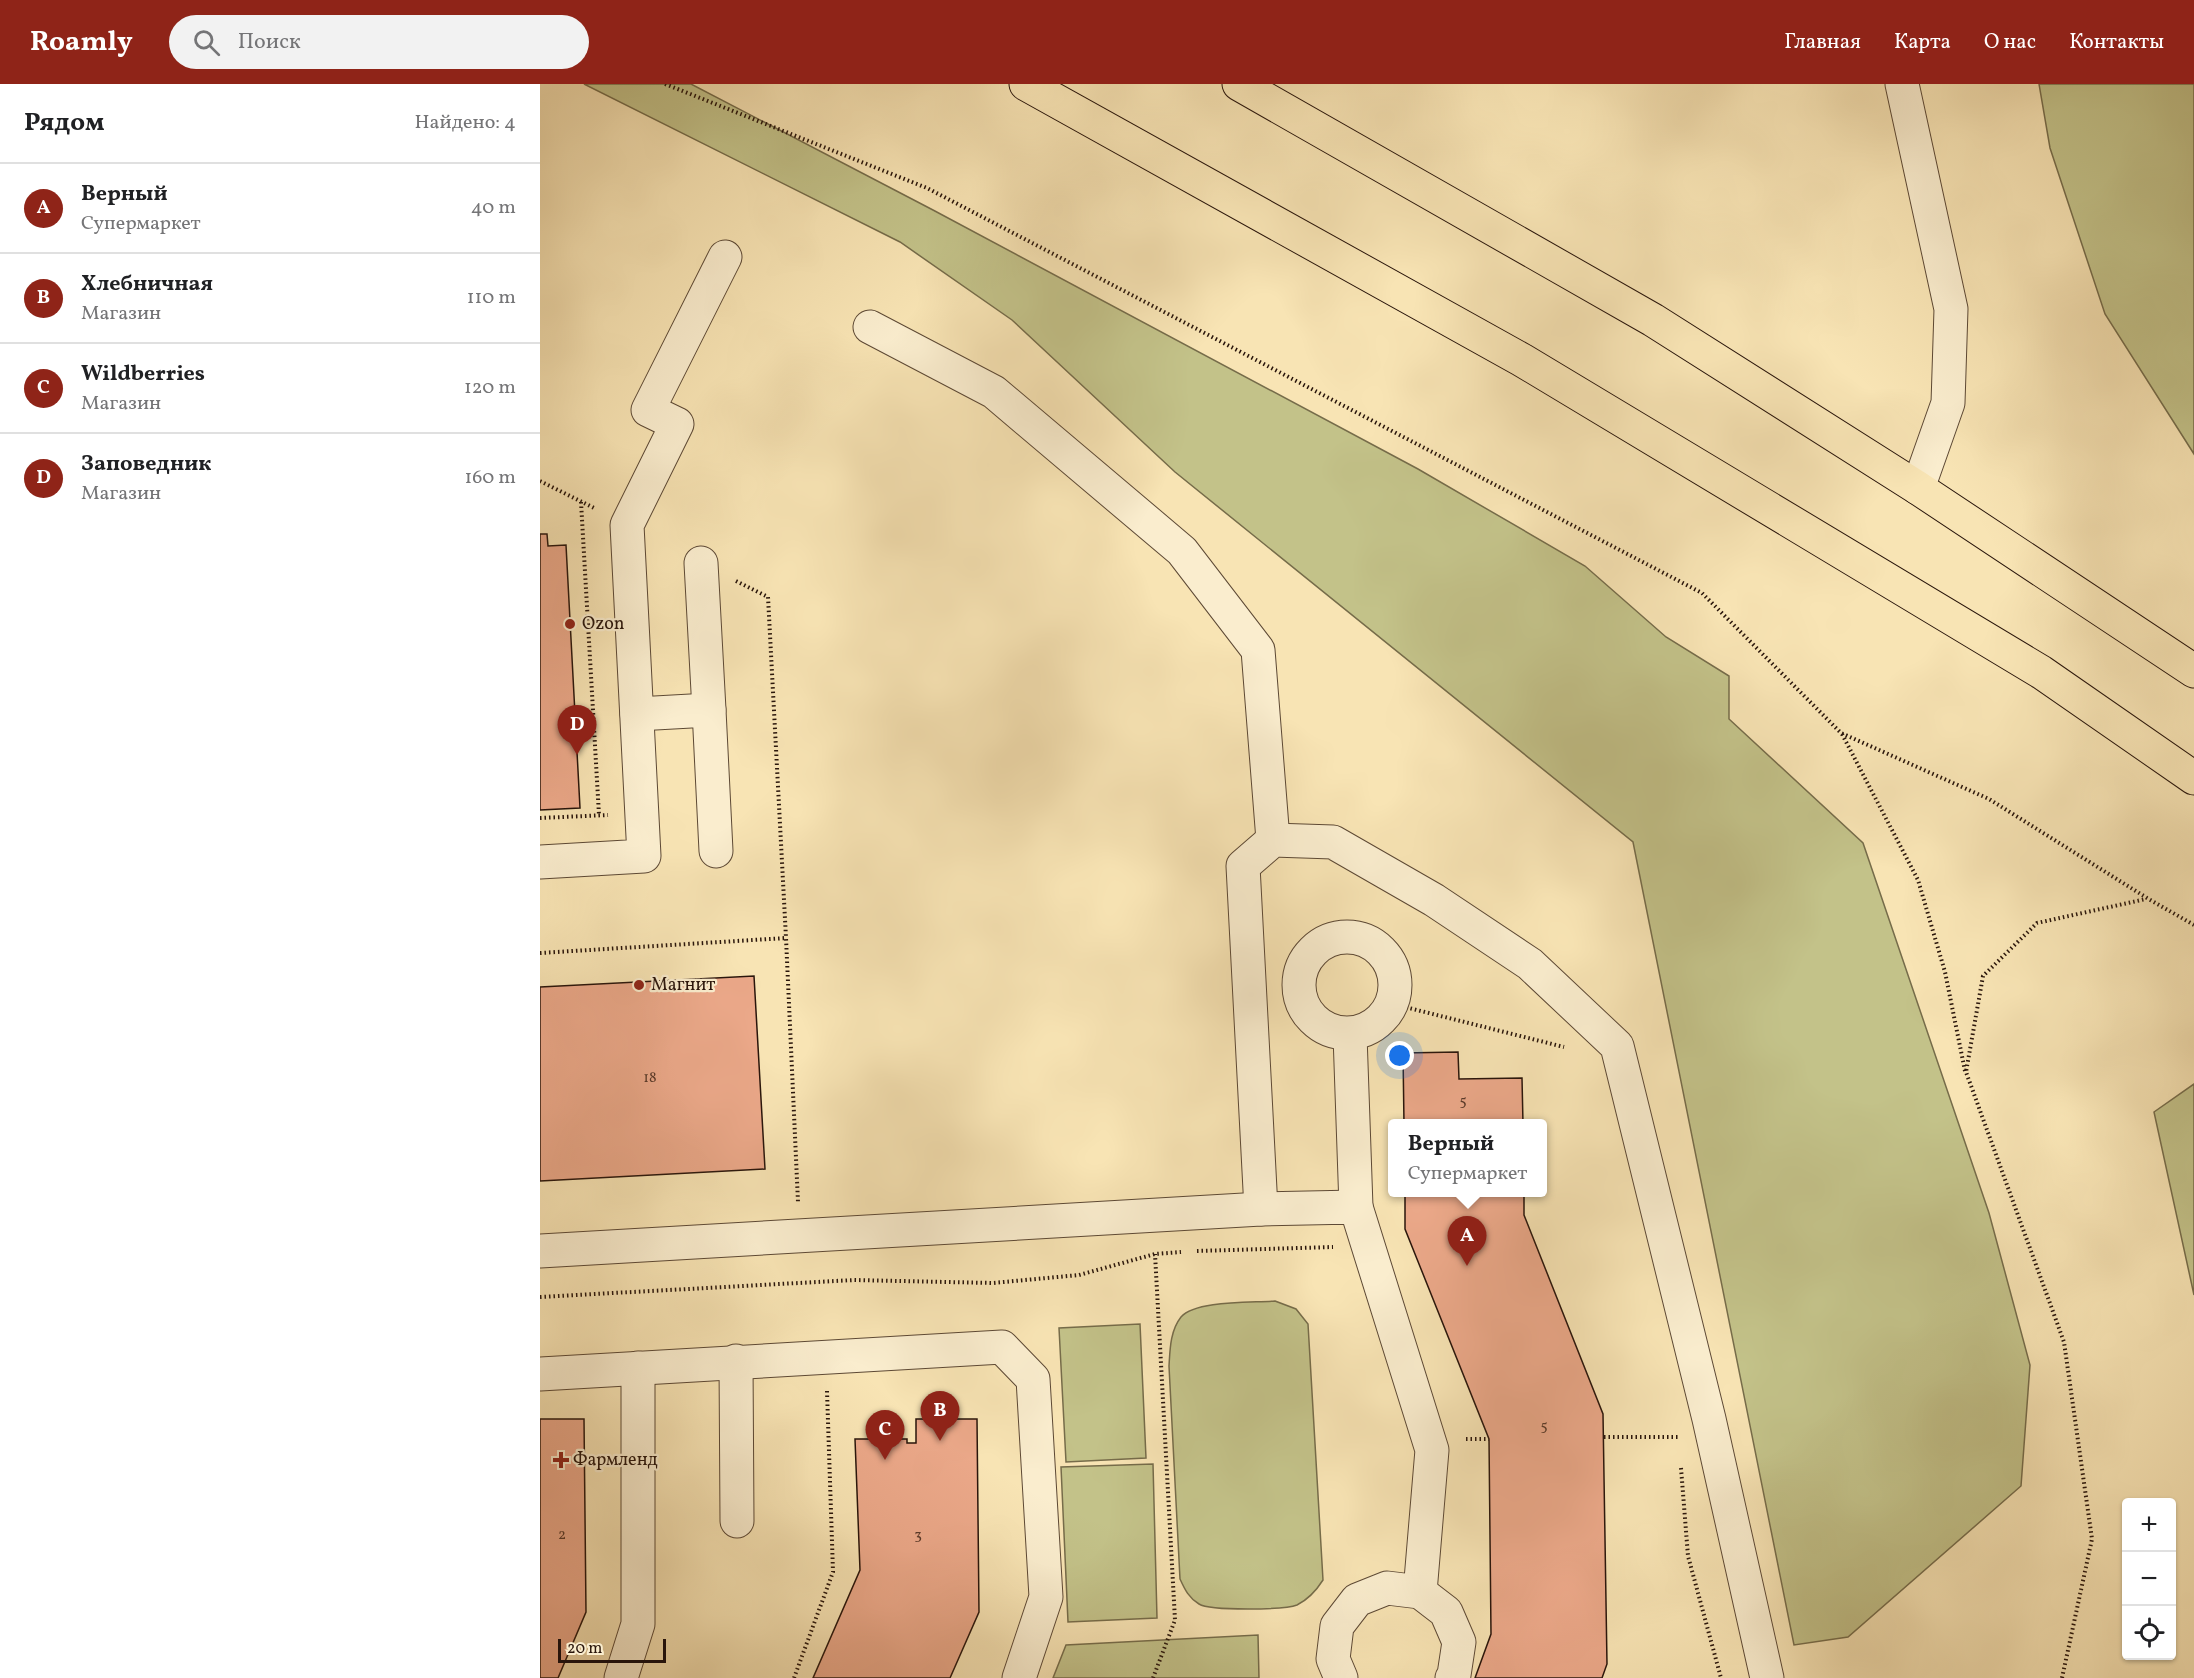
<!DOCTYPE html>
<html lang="ru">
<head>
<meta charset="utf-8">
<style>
	body { margin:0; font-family:Vollkorn,serif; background:#f2f2f2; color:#202124 }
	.controls { position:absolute; right:18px; bottom:18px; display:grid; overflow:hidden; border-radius:6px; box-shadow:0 2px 4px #0004 }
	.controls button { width:54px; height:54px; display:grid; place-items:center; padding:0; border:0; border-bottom:2px solid #e0e0e0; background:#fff; color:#202124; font:30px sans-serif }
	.scale { position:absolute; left:18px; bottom:15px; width:108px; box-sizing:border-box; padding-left:6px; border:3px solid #29150b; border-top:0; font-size:16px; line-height:21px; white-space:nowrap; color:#29150b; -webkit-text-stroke:4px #faedce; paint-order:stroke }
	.you { position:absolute; left:860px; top:972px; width:21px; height:21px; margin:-15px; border:4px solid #fff; border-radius:50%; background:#1a73e8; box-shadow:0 0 0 9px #1a73e833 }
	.badge { display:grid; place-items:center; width:39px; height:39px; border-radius:50%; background:#8f2418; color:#fff; font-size:20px; font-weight:700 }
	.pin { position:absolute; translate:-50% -50px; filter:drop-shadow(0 2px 3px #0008) }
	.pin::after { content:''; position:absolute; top:32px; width:21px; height:18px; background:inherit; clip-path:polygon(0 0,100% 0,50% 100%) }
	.popup { position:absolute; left:848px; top:1035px; width:159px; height:78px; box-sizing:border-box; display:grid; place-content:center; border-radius:6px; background:#fff; filter:drop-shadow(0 2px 4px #0005); font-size:20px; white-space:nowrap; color:#757577 }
	.popup b { font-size:22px; color:#202124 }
	.popup::after { content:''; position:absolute; left:50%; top:100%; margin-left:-12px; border:12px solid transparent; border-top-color:#fff }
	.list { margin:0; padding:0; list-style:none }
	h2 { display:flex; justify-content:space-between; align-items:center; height:78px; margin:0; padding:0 24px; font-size:26px }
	h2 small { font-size:20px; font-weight:400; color:#757577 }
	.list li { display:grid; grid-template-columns:39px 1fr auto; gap:18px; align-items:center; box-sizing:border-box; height:90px; padding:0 24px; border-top:2px solid #e0e0e0 }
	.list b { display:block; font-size:22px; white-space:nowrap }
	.list p { margin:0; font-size:20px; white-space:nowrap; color:#757577 }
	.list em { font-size:20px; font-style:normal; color:#757577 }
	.icon { flex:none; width:33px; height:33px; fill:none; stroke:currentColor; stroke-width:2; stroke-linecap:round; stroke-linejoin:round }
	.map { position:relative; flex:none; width:1654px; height:1594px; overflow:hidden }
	header { display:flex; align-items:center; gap:36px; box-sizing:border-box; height:84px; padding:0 30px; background:#8f2418; color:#fff }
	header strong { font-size:28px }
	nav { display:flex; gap:33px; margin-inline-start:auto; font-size:21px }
	.search { width:420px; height:54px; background:#f2f2f2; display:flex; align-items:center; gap:15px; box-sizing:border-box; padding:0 21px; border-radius:33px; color:#757577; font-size:22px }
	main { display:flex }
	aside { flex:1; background:#fff }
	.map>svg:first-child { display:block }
	.green { fill:#c3c289; stroke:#766c4a; stroke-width:1.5 }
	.building { fill:#eba889; stroke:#29150b; stroke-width:1.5 }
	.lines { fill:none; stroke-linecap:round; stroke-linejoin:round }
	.minor-casing { stroke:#5d4935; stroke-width:35 }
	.major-casing { stroke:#29150b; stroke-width:35 }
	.path { stroke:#29150b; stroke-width:4; stroke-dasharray:1.5 3; stroke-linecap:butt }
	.minor { stroke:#faedce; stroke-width:33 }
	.major { stroke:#f8e4b4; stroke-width:33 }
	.poi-dot { fill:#8f2418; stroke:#faedce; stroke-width:2 }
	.labels { text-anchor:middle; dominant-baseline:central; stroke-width:4.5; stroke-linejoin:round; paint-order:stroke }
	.number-label { font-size:15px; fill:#5a3a2a }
	.poi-label { font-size:18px; fill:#29150b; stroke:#faedce; text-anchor:start }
</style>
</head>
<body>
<header>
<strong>Roamly</strong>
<div class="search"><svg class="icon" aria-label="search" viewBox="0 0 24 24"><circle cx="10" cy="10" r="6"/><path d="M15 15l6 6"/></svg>Поиск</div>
<nav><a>Главная</a><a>Карта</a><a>О нас</a><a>Контакты</a></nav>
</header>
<main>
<aside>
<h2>Рядом<small>Найдено: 4</small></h2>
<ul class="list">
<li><span class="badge">A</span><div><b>Верный</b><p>Супермаркет</p></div><em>40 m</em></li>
<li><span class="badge">B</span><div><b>Хлебничная</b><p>Магазин</p></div><em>110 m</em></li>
<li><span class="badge">C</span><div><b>Wildberries</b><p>Магазин</p></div><em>120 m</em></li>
<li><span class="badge">D</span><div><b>Заповедник</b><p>Магазин</p></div><em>160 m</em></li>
</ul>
</aside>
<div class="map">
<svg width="1654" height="1594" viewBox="0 0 1654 1594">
	<rect width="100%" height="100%" fill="#f8e4b4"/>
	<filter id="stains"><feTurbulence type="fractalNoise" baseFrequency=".00333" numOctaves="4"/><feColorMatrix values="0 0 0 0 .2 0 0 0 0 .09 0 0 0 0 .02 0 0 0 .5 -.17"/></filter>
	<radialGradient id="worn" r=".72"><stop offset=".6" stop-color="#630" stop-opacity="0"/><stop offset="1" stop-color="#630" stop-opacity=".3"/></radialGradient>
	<!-- green -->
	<g class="green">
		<path d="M 44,0 L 151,0 L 393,126 L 878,385 L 1045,482 L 1126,553 L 1189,592 L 1189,635 L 1323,759 L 1449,1129 L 1490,1281 L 1481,1402 L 1308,1553 L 1254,1561 L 1093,758 L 635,388 L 472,236 L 360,158 Z"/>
		<path d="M 1499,0 L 1654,0 L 1654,370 L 1565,230 L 1510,64 Z"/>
		<path d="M 1654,1000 L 1654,1211 L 1614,1028 Z"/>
		<path d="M 735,1217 L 756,1225 L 768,1240 L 783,1496 C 776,1507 769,1515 757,1521 C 745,1526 670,1527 659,1520 C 649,1514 645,1506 640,1495 L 629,1282 C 630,1266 630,1247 641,1233 C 656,1216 713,1219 735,1217 Z"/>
		<path d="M 600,1240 L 606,1374 L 526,1378 L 519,1244 Z"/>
		<path d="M 613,1380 L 617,1534 L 528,1538 L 521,1383 Z"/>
		<path d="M 718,1551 L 719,1594 L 513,1594 L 526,1561 Z"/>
	</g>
	<!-- building -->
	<g class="building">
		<path d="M 0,450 L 7,450 L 8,462 L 26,461 L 40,724 L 0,726 Z"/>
		<path d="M 214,892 L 225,1085 L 0,1097 L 0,903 Z"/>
		<path d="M 918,968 L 919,995 L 982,994 L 983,1040 L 864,1040 L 863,969 Z"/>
		<path d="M 865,1108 L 984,1108 L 984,1131 L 1063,1330 L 1067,1580 L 1062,1594 L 935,1594 L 951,1550 L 949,1355 L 865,1145 Z"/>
		<path d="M 0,1335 L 44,1335 L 46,1528 L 18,1594 L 0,1594 Z"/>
		<path d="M 376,1335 L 437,1335 L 439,1528 L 410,1594 L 273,1594 L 320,1486 L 315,1355 L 367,1355 L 367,1359 L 376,1359 Z"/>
	</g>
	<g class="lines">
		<defs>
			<g id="minor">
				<path d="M 1362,0 L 1411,225 L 1408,319 L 1378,404"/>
				<path d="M 330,243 L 454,308 L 642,467 L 718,566 L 733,756"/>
				<path d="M 161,479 L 169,626"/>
				<path d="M 97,630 L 169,626 L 176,767"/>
				<path d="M 0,778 L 104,772 L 87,441 L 137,340 L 108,326 L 185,173"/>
				<circle cx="807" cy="901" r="48"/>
				<path d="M 810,951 L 816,1123"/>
				<path d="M 721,1125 L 703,782 L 733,756 L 793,758 L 894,816 L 990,880 L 1077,962 L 1169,1335 L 1227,1594"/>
				<path d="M 0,1167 L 721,1125 L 816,1123 L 892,1366 L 880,1508"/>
				<path d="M 196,1277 L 197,1437"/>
				<path d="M 0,1290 L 462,1263 L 493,1295 L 506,1513 L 479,1594"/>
				<path d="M 81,1594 L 98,1540 L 98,1284"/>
				<path d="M 801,1594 L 793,1575 L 797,1542 L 817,1516 L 847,1504 L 880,1508 L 906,1528 L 919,1558 L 914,1591 L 912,1594"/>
			</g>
			<g id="major">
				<path d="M 486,0 L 982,276 L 1501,588 L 1654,694"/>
				<path d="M 699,0 L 1113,236 L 1378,404 L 1654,587"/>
			</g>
		</defs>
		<!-- minor casing -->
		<use href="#minor" class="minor-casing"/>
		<!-- major casing -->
		<use href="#major" class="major-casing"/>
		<!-- path -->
		<g class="path">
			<path d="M 125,0 L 387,104 L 1162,509 L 1301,649 L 1449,715 L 1607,814 L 1654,841"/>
			<path d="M 0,397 L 56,425"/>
			<path d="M 41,418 L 59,731"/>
			<path d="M 196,497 L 228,513 L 246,854"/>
			<path d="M 1302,650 L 1378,796 L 1405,888 L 1425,987"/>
			<path d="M 0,734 L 68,731"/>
			<path d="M 0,869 L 246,854 L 258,1118"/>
			<path d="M 853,920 L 1024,963"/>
			<path d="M 657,1167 L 793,1163"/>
			<path d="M 0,1213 L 314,1196 L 453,1199 L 539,1191 L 615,1170 L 641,1168"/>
			<path d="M 1064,1353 L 1138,1353"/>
			<path d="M 926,1355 L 949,1355"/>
			<path d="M 1141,1384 L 1148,1472 L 1181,1594"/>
			<path d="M 254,1594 L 293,1488 L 287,1307"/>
			<path d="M 613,1594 L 635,1536 L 615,1170"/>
			<path d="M 1522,1594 L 1552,1455 L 1524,1258 L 1426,988 L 1443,892 L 1497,839 L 1606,815"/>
		</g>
		<!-- minor -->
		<use href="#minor" class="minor"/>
		<!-- major -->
		<use href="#major" class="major"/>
	</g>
	<!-- markers -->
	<g class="poi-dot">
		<circle cx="30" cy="540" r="6"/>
		<circle cx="99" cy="901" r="6"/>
		<path d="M18 1367h6v6h6v6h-6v6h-6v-6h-6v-6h6z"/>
	</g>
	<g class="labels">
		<!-- number labels -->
		<g class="number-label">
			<text x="110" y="994">18</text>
			<text x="923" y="1017">5</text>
			<text x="1004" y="1342">5</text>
			<text x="22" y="1451">2</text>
			<text x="378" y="1451">3</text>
		</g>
		<!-- poi labels -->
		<g class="poi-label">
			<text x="42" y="540">Ozon</text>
			<text x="111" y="901">Магнит</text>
			<text x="33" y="1376">Фармленд</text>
		</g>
	</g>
	<rect width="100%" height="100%" filter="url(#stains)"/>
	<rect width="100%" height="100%" fill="url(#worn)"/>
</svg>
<div class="controls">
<button>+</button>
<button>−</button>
<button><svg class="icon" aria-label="locate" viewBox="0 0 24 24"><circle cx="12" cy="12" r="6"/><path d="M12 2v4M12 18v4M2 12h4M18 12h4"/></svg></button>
</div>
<div class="scale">20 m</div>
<div class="you"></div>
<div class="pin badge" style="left:927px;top:1182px">A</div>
<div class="popup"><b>Верный</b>Супермаркет</div>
<div class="pin badge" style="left:400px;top:1357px">B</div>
<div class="pin badge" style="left:345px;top:1376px">C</div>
<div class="pin badge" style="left:37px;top:671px">D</div>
</div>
</main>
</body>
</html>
